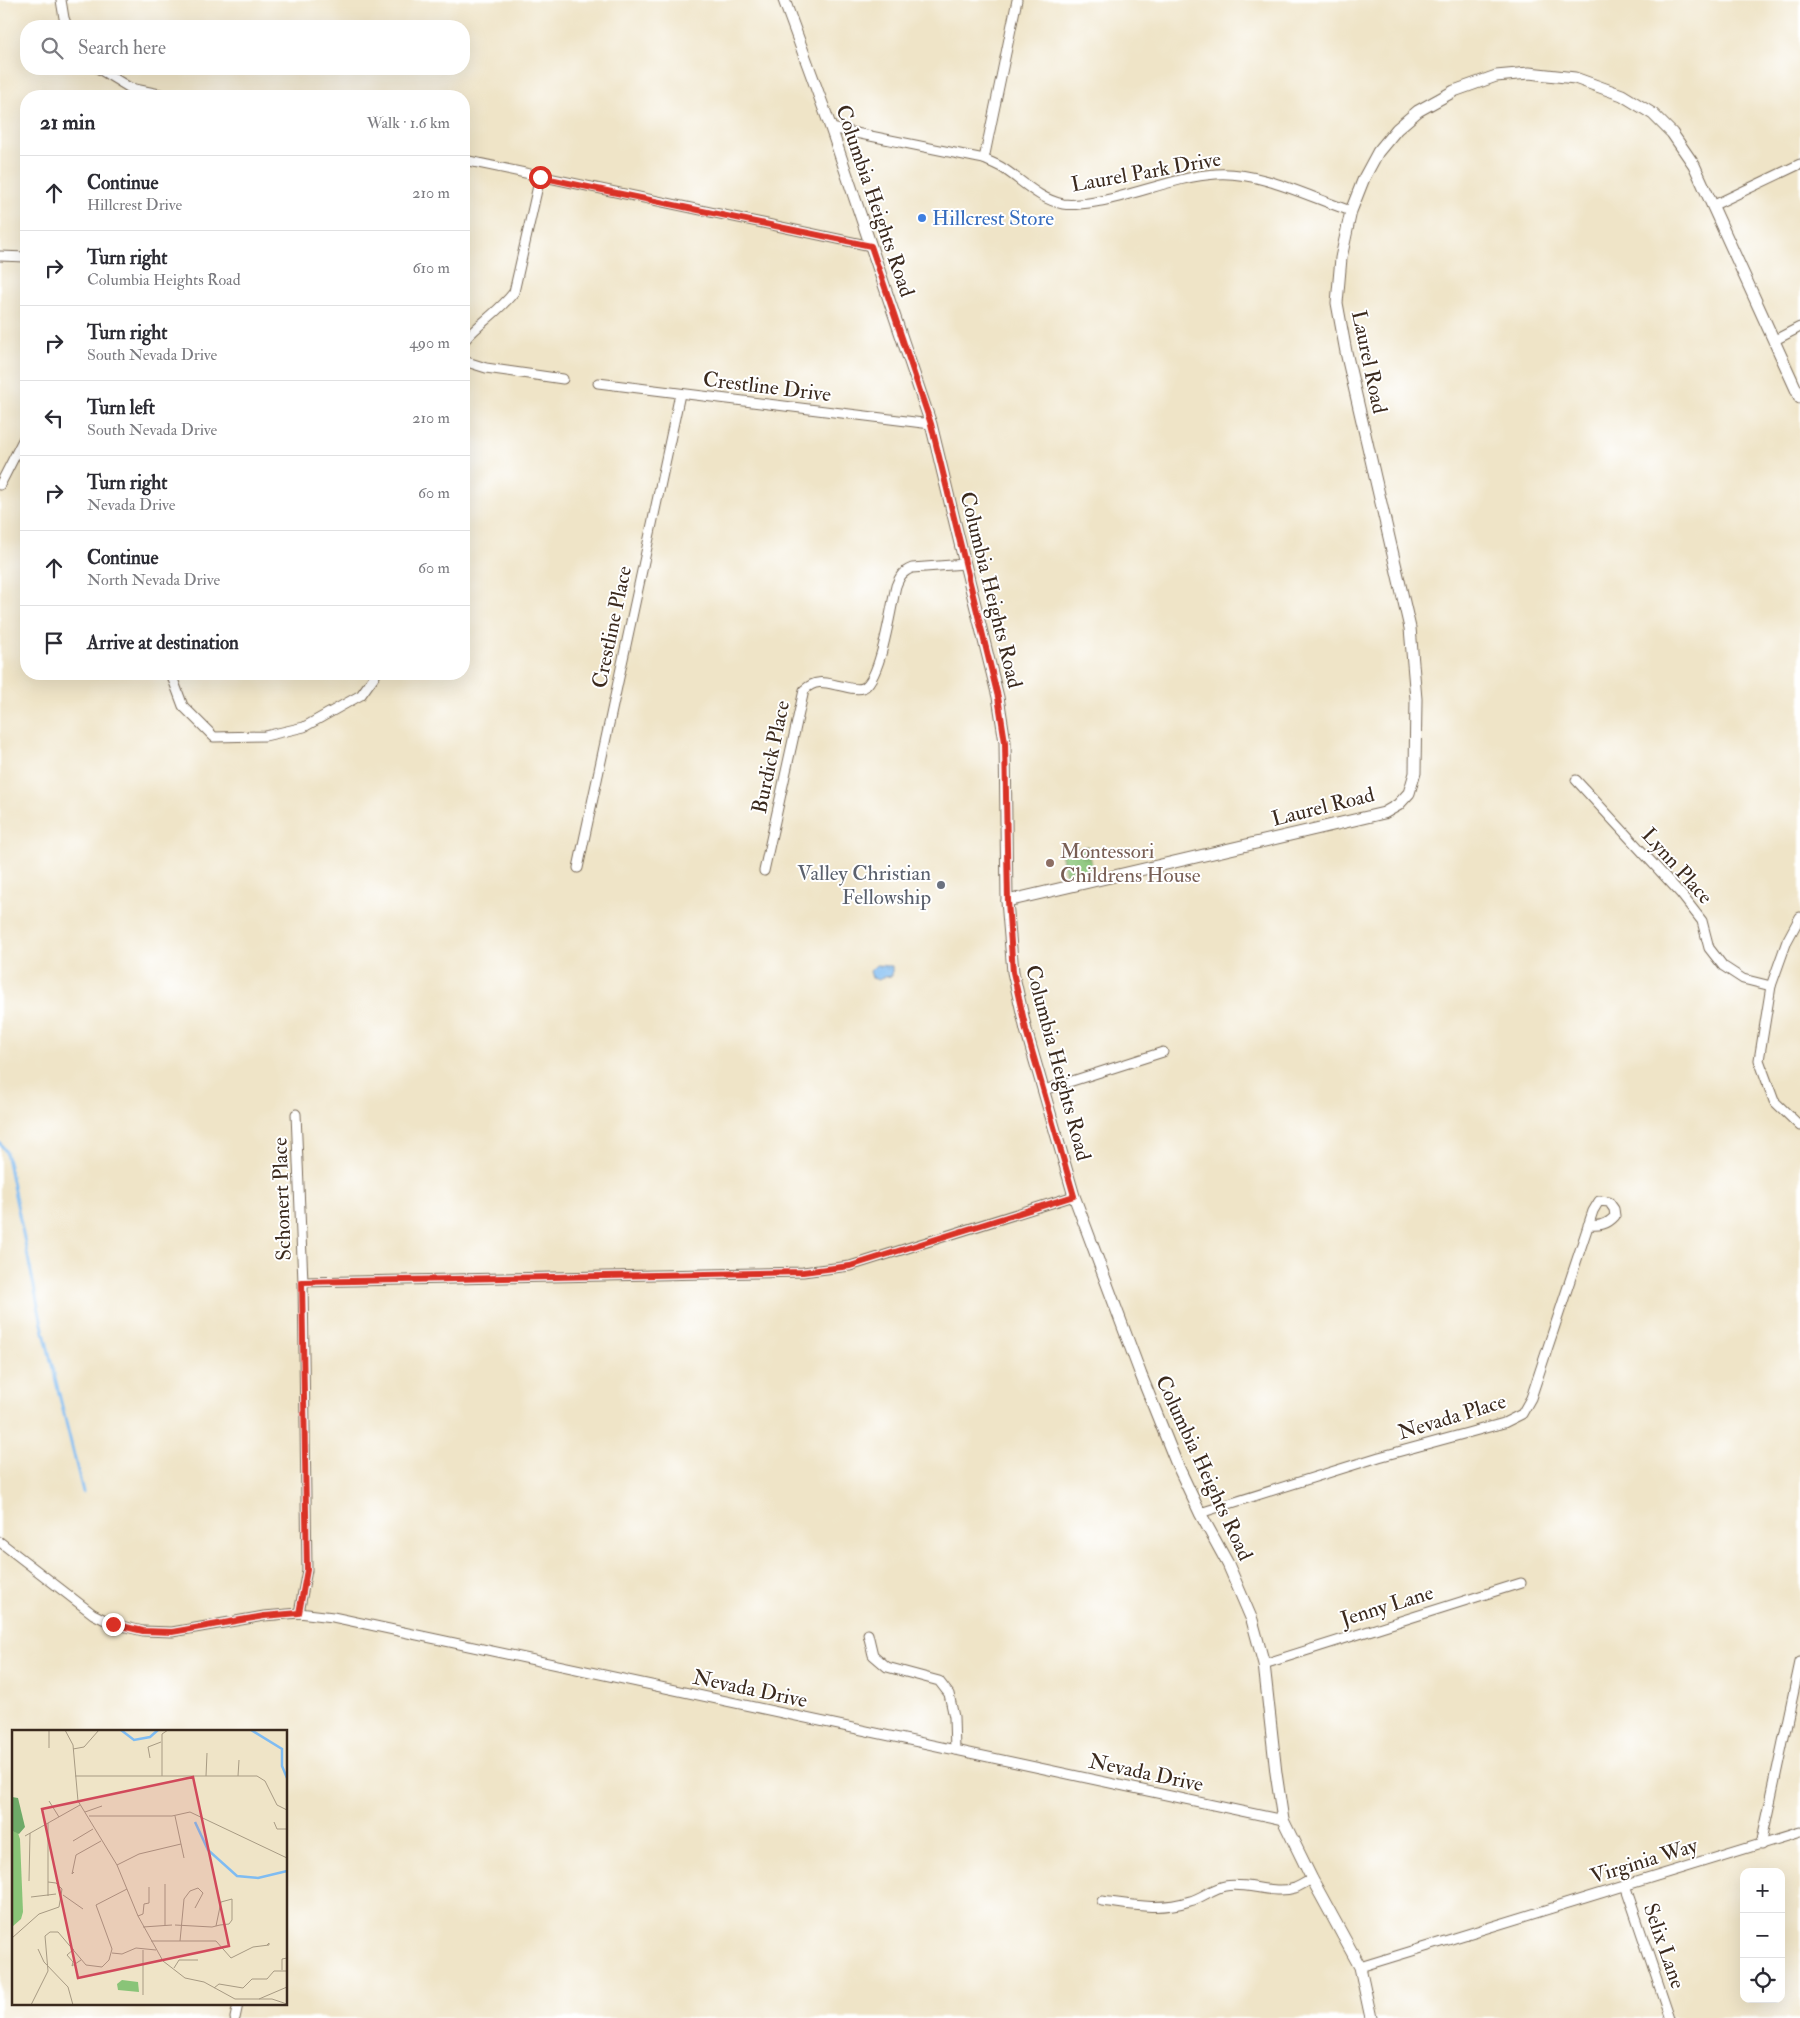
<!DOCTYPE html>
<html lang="en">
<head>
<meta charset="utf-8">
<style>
	body { margin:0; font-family:"IM FELL Double Pica",serif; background:#f7f7f7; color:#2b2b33 }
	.controls { position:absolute; right:15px; bottom:15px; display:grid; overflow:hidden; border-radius:10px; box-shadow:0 5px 20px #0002 }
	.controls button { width:45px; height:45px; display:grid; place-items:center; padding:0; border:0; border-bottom:1px solid #e1e1e2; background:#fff; color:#2b2b33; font:25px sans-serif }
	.stop { position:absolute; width:15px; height:15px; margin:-11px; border:4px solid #d93025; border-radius:50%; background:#fff }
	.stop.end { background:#d93025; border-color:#fff; box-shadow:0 1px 5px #0008 }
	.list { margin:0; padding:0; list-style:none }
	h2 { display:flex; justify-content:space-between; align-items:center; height:65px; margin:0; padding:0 20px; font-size:21px }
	h2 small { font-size:16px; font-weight:400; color:#7c7c81 }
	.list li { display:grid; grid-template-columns:32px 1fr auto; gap:15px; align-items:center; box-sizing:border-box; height:75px; padding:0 20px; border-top:1px solid #e1e1e2 }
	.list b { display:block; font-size:19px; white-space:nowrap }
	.list p { margin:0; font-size:16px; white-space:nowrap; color:#7c7c81 }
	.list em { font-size:16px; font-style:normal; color:#7c7c81 }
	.icon { flex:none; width:28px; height:28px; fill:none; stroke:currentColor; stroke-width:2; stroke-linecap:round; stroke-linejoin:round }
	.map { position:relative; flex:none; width:1800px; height:2018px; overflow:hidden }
	.search { position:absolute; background:#fff; box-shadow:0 5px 20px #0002; left:20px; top:20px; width:450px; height:55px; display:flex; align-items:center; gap:12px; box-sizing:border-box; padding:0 18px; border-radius:20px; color:#7c7c81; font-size:19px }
	.panel { position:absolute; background:#fff; box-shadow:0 5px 20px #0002; left:20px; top:90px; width:450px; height:590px; border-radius:20px }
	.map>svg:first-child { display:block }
	.grass { fill:url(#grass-tufts); stroke:#62774b }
	.water { fill:url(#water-ripples); stroke:#5d7388 }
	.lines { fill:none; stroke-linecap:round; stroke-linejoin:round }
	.stream { stroke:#7fbcf2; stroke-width:3 }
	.minor-casing { stroke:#7a6b59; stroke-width:11 }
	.tertiary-casing { stroke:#7a6b59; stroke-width:13 }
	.minor { stroke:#fff; stroke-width:9 }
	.tertiary { stroke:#fff; stroke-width:11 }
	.route { stroke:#d93025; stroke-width:6 }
	.shop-dot { fill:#3f7fe0; stroke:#fff; stroke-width:2 }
	.education-dot { fill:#8d6e63; stroke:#fff; stroke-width:2 }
	.worship-dot { fill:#6b7280; stroke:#fff; stroke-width:2 }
	.labels { text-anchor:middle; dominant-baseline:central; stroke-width:4; stroke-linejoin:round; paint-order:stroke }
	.street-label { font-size:21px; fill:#3b2a1e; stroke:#fff }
	.shop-label { font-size:21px; fill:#366cbe; stroke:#fff; text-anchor:start }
	.education-label { font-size:21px; fill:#785e54; stroke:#fff; text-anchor:start }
	.worship-label { font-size:21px; fill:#5b616d; stroke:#fff; text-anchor:end }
	.inset-river { fill:none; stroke:#7fbcf2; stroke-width:2.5 }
	.inset-road { fill:none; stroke:#a79a83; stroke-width:1 }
	.view { fill:#d1495b; fill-opacity:0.15; stroke:#d1495b; stroke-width:2.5 }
	.inset-edge { fill:none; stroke:#3b2a1e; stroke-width:2.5 }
</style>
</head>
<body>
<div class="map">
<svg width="1800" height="2018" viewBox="0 0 1800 2018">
	<defs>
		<pattern id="grass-tufts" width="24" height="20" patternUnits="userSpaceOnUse" patternTransform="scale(1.25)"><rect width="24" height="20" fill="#89c478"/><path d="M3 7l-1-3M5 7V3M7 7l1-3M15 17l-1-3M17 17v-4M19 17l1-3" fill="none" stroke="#719f62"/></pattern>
		<pattern id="water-ripples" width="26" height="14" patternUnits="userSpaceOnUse" patternTransform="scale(1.25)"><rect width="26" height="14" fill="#7fbcf2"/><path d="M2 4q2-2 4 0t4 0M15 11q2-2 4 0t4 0" fill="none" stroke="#6999c3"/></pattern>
	</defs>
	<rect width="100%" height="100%" fill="#fff"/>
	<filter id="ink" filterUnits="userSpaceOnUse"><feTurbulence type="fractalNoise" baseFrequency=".02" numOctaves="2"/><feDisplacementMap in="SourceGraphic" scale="10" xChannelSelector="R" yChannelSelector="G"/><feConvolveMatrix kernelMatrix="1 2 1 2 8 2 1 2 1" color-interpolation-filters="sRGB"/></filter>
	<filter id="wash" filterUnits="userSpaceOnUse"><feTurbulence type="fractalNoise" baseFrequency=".0096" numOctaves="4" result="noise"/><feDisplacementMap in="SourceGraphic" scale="20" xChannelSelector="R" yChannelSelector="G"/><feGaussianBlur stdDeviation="1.12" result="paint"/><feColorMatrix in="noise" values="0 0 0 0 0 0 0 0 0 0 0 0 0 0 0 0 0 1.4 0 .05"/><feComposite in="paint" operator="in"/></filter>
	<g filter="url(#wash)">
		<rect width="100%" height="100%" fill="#efe4c7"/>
		<!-- grass -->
		<path class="grass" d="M 1088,846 L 1093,870 L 1066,876 L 1061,852 Z"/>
		<!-- water -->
		<path class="water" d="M 876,965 L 892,966 L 892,976 L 883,977 L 879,980 L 872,978 L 870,971 Z"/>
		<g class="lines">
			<!-- stream -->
			<path class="stream" d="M 0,1143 L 6,1152 L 41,1320 L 83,1492"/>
		</g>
	</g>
	<g filter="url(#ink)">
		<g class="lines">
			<defs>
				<g id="minor">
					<path d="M 61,0 L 64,18 L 67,26"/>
					<path d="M 99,69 L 130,88 L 169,96"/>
					<path d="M 831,128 L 984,159 C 990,162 996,164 1001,167 C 1022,180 1038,199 1063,204 C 1075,206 1089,203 1101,201 C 1137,194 1180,176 1216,174 C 1260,171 1309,197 1351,211"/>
					<path d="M 984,159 L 1017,0"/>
					<path d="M 464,160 L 871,246"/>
					<path d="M 1712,206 L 1800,164"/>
					<path d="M 0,256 L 26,257"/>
					<path d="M 1775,340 L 1800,327"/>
					<path d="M 464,341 C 479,323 500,311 514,292 L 540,177"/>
					<path d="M 464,361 L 486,368 L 563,379"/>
					<path d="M 598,383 L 931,424"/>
					<path d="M 0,485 L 26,434"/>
					<path d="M 171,674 L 183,706 L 214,737 L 265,736 L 304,727 L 361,695 L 376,674"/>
					<path d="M 1576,780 L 1681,894 L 1702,921 L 1709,948 L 1723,966 L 1743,979 L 1771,986"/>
					<path d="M 578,868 L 680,394"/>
					<path d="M 764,871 L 804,690 C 815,680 823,682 836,685 C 844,686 855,691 863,688 C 881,680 891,606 896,586 C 900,576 902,572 912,568 L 965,564"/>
					<path d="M 1800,917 L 1787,941 L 1771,986 L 1759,1060 L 1774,1101 L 1800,1126"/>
					<path d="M 1044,1090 L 1163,1052"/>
					<path d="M 296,1114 L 303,1282 L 307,1570 L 299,1613"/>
					<path d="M 303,1282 L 803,1272 L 850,1266 L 1074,1196"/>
					<path d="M 1200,1513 L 1379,1457 L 1504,1423 L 1522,1414 L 1531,1398 L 1593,1211 L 1599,1201 L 1609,1202 L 1614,1209 L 1615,1216 C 1607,1225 1599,1226 1588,1225"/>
					<path d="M 0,1542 L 93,1614 L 113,1624 L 143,1631 L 172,1632 L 264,1616 L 299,1613 L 333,1617 L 1283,1820"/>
					<path d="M 868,1634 L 873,1655 L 887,1667 L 939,1681 L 949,1694 L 954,1717 L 955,1750"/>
					<path d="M 1264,1664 L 1521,1583"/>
					<path d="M 1761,1845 L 1800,1662"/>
					<path d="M 1625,1885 L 1670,2018"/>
					<path d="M 1102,1901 C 1132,1905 1160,1911 1190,1901 C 1202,1898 1213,1888 1225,1886 C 1248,1882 1273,1895 1295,1888 C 1300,1886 1306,1882 1312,1879"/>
					<path d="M 1360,1967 L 1800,1832"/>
					<path d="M 235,2018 L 238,2004"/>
				</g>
				<g id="tertiary">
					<path d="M 784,0 L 831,128 L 931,424 L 965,564 L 998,697 L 1005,742 L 1007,901 L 1013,972 L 1026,1030 L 1074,1196 L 1141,1375 L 1176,1462 L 1200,1513 L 1228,1564 L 1252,1620 L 1264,1664 L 1276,1773 L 1283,1820 L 1312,1879 L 1360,1967 L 1371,2018"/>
					<path d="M 1007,901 L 1384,813 L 1398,805 L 1409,793 L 1415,773 L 1416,699 L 1410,628 L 1346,352 L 1337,303 L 1341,258 L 1351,211 L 1364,178 L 1378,152 L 1397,129 L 1418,111 L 1454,91 L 1496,76 L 1529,73 L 1575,78 L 1622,95 L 1653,114 L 1672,133 L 1694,165 L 1800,398"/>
				</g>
			</defs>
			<!-- minor casing -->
			<use href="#minor" class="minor-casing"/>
			<!-- tertiary casing -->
			<use href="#tertiary" class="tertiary-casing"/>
			<!-- minor -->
			<use href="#minor" class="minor"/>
			<!-- tertiary -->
			<use href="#tertiary" class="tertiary"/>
		</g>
	</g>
	<g class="lines" filter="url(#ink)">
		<!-- route -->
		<path class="route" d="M 113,1624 L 143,1631 L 172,1632 L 264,1616 L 299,1613 L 307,1570 L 302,1282 L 803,1272 L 850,1266 L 1074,1196 L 1026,1030 L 1013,972 L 1008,901 L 1005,742 L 998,697 L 931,424 L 871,246 L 540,177"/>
	</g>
	<!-- markers -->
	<circle class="shop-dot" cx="922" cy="218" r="5"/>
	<circle class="education-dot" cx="1050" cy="863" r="5"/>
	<circle class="worship-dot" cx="941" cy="885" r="5"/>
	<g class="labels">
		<!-- street labels -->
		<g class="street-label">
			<text transform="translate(1146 172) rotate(-10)">Laurel Park Drive</text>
			<text transform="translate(875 201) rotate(71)">Columbia Heights Road</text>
			<text transform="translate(1369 362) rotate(78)">Laurel Road</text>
			<text transform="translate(767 387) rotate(7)">Crestline Drive</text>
			<text transform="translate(991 590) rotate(76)">Columbia Heights Road</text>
			<text transform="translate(612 627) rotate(-78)">Crestline Place</text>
			<text transform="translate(771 757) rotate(-78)">Burdick Place</text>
			<text transform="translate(1323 807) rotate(-14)">Laurel Road</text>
			<text transform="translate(1677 866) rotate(48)">Lynn Place</text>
			<text transform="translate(1058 1063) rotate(75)">Columbia Heights Road</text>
			<text transform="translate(282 1199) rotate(-92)">Schonert Place</text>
			<text transform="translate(1452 1417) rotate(-17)">Nevada Place</text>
			<text transform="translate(1204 1468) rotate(65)">Columbia Heights Road</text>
			<text transform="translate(1387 1606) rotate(-17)">Jenny Lane</text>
			<text transform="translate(750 1689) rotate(12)">Nevada Drive</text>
			<text transform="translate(1146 1773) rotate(12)">Nevada Drive</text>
			<text transform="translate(1644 1861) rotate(-17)">Virginia Way</text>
			<text transform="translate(1664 1946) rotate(71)">Selix Lane</text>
		</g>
		<!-- shop labels -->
		<g class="shop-label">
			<text x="932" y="218">Hillcrest Store</text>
		</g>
		<!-- education labels -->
		<g class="education-label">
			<text x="1060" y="851">Montessori<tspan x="1060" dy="24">Childrens House</tspan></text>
		</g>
		<!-- worship labels -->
		<g class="worship-label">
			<text x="931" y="873">Valley Christian<tspan x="931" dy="24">Fellowship</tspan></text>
		</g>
	</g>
	<!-- overview -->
	<g transform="translate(12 1730)">
		<rect width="275" height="275" fill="#efe4c7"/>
		<path d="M 0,101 L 6,103 L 8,109 L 11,182 L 9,189 L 0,197 Z" fill="#89c478"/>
		<path d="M 0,67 L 6,68 L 13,97 L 7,104 L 0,101 Z" fill="#6eaa68"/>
		<path d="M 110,250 L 126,252 L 127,262 L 106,260 L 105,254 Z" fill="#89c478"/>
		<path class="inset-river" d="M 109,0 L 122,10 L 138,7 L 146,0M 239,0 L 270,19 L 270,36 L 275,48M 183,92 L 196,120 L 225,146 L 246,148 L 275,141"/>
		<path class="inset-road" d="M 53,0 L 61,15 L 66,71 L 105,135 L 126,186 L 151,231 L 173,248 L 192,252 L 223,269 L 260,269 L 275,274M 37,18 L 37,0M 61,19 L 72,17 L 87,0M 138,28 L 136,17 L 149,12M 63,46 L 245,46 L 253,51 L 265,75 L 275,80M 150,46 L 150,4 L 156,0M 194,46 L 195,23M 226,46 L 227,30M 37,71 L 47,87M 73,82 L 90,76M 77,86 L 160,86 L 178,82 L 275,128M 163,86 L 172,128M 262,92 L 265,99 L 275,99M 13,106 L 68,75M 61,111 L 81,99M 105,135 L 127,124 L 169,114M 62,142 L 60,144 L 64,125 L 89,111M 17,151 L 18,103M 51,165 L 71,179M 36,166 L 36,93M 19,167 L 44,164M 126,186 L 131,184 L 132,174 L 137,173 L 137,157M 153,195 L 153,154M 163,195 L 200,197 L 208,195 L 217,194 L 220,190 L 220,169 L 209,172 L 204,196M 131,197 L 160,195M 0,208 L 27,184 L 47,177 L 50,159 L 44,153 L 36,152M 139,211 L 204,211 L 219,228 L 241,217 L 257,215 L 257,213 L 255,215M 168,211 L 172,169 L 178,161 L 186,158 L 191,163 L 183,178M 26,219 L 32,232 L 56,257 L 61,275M 62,219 L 55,225 L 61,232 L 60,236 L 69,230M 131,220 L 131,265M 100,223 L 110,224 L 124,218 L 144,220M 162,238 L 167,230 L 186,230M 270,240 L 270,229 L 275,228M 202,258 L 207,254 L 231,258 L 240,249 L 255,249 L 262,241 L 275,241M 247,269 L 275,257M 19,275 L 36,241 L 33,206 L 38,202 L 46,202 L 74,235 L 90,237 L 97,230 L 100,219 L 84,175 L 115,159"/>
		<path class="view" d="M 181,47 L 217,216 L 66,248 L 30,79 Z"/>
		<rect width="275" height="275" class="inset-edge"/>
	</g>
</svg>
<div class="controls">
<button>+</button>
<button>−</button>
<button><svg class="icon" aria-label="locate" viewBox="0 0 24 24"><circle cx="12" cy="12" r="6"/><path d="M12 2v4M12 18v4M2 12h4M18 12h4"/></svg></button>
</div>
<div class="stop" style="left:540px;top:177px"></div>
<div class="stop end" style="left:113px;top:1624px"></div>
<div class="search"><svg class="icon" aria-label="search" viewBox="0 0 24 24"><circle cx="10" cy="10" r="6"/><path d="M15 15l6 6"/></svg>Search here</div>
<section class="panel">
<h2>21 min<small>Walk · 1.6 km</small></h2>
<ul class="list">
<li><svg class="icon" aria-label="ahead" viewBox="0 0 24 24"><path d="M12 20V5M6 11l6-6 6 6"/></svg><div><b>Continue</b><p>Hillcrest Drive</p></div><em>210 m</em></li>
<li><svg class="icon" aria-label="right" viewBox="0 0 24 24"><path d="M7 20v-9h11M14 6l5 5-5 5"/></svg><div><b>Turn right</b><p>Columbia Heights Road</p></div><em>610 m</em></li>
<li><svg class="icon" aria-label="right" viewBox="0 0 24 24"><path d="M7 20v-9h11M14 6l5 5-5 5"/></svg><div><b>Turn right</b><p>South Nevada Drive</p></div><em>490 m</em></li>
<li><svg class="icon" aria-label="left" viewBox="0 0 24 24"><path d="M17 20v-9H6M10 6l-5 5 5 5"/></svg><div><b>Turn left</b><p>South Nevada Drive</p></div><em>210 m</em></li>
<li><svg class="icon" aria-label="right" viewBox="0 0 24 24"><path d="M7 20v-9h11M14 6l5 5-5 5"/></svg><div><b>Turn right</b><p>Nevada Drive</p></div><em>60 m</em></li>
<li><svg class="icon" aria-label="ahead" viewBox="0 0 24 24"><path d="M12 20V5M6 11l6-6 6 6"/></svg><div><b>Continue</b><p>North Nevada Drive</p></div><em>60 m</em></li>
<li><svg class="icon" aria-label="arrive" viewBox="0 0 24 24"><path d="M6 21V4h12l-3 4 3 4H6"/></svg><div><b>Arrive at destination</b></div></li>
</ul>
</section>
</div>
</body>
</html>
